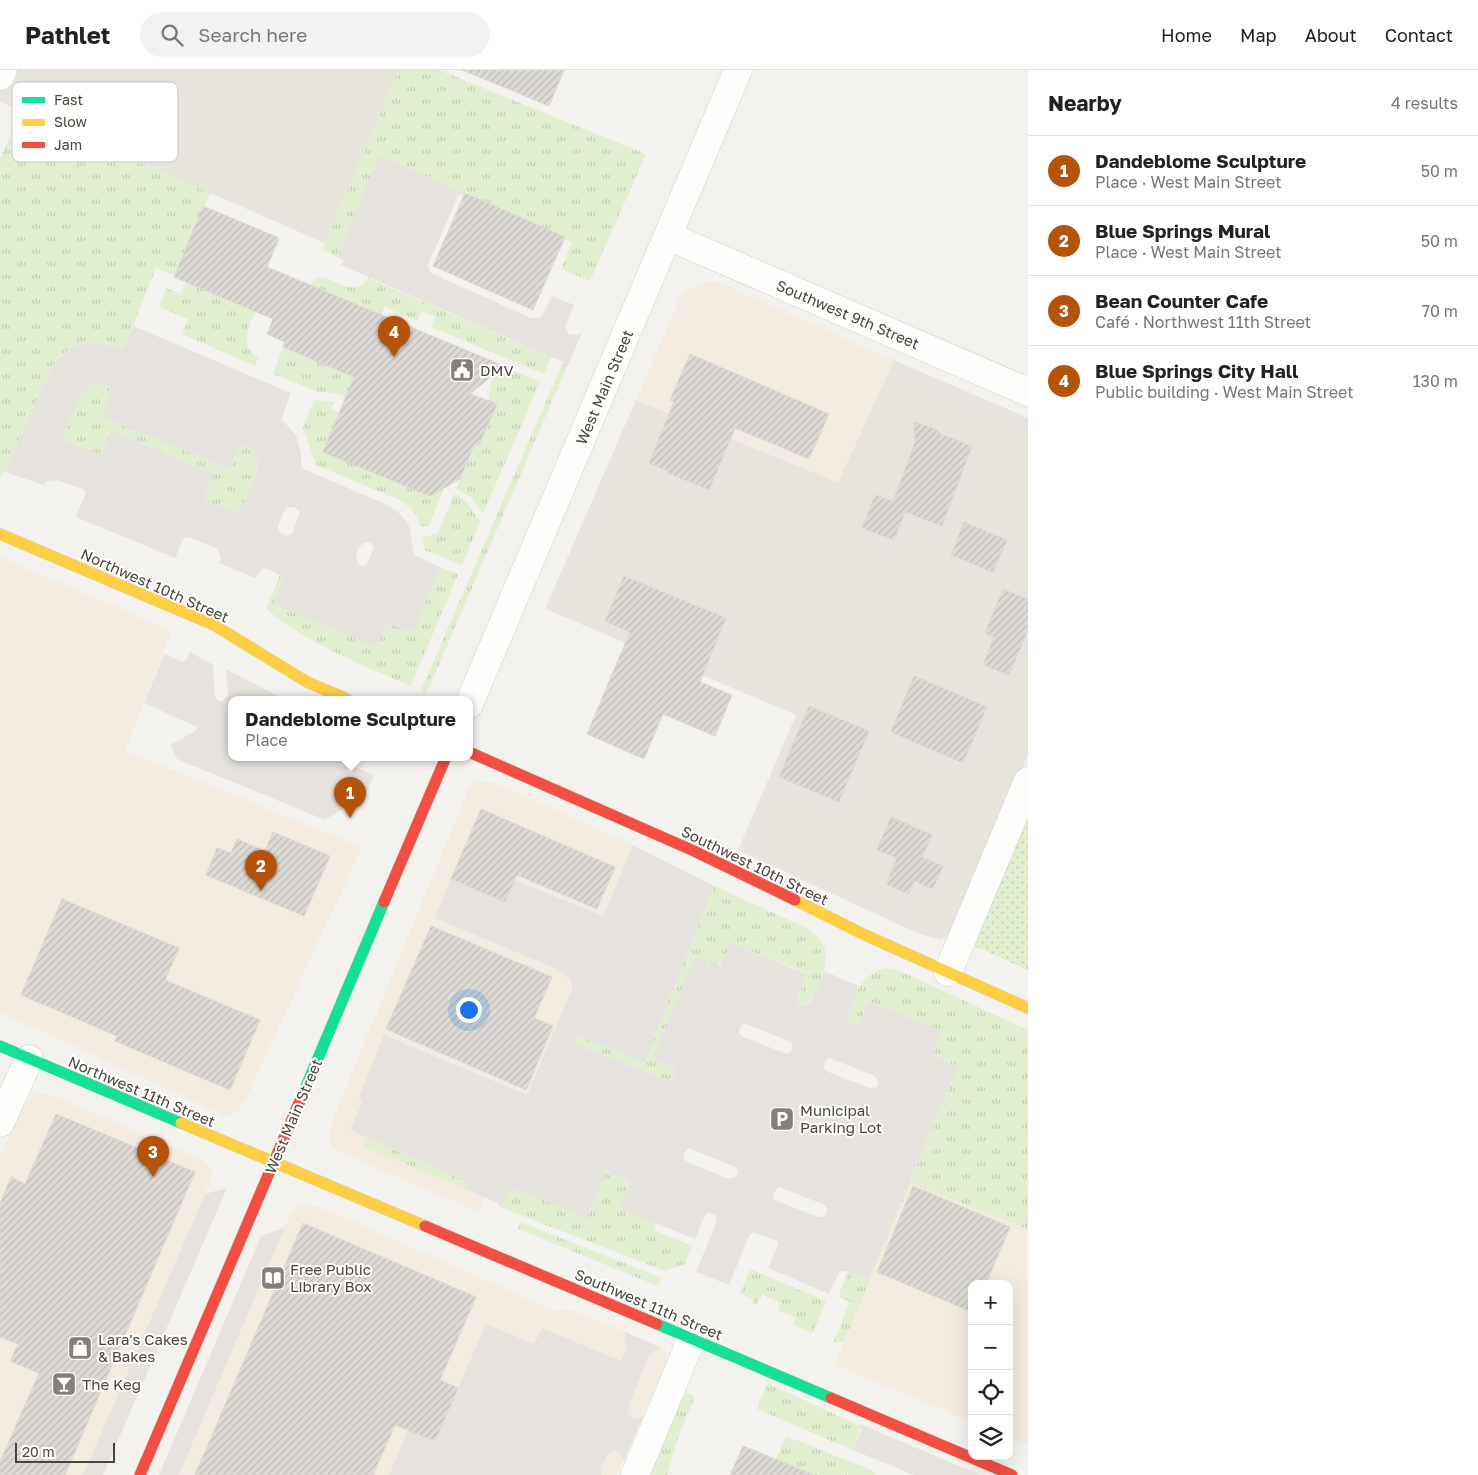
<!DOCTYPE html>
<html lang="en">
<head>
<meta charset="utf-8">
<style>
	body { margin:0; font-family:"Golos Text",sans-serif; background:#f2f2f2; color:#222 }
	.controls { position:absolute; right:15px; bottom:15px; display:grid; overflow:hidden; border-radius:10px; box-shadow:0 5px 20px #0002 }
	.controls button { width:45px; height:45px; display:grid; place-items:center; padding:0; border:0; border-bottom:1px solid #e0e0e0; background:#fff; color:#222; font:25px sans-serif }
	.scale { position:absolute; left:15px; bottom:12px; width:100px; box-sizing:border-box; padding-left:5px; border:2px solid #4b4439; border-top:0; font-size:14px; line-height:18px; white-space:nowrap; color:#4b4439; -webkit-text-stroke:4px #fff; paint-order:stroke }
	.you { position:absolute; left:468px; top:939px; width:18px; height:18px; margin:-12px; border:4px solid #fff; border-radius:50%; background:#1a73e8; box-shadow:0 0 0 8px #1a73e833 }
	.badge { display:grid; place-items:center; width:32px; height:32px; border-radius:50%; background:#b45309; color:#fff; font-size:16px; font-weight:700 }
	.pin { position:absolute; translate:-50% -41px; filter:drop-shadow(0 1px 2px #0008) }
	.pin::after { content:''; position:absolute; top:26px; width:18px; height:15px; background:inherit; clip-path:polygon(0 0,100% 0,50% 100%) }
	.popup { position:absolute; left:228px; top:626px; width:245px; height:65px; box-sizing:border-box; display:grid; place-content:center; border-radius:10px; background:#fff; filter:drop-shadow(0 1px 4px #0005); font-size:16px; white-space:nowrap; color:#767676 }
	.popup b { font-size:19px; color:#222 }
	.popup::after { content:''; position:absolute; left:50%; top:100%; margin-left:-10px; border:10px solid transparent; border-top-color:#fff }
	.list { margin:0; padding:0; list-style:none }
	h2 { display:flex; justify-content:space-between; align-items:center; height:65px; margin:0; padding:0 20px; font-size:21px }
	h2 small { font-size:16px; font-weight:400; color:#767676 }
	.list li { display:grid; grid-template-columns:32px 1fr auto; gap:15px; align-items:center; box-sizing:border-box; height:70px; padding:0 20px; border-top:1px solid #e0e0e0 }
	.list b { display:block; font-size:19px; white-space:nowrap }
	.list p { margin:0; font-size:16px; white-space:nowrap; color:#767676 }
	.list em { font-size:16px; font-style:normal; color:#767676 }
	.icon { flex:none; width:28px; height:28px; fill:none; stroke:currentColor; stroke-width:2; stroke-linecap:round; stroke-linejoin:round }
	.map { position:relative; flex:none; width:1028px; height:1405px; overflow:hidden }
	header { display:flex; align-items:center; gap:30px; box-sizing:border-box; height:70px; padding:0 25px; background:#fff; border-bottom:1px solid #e0e0e0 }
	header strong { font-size:24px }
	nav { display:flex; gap:28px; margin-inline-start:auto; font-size:18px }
	.search { width:350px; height:45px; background:#f2f2f2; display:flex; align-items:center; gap:12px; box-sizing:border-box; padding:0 18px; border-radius:28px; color:#767676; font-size:19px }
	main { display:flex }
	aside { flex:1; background:#fff }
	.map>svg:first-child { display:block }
	.residential { fill:#e7e4dc }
	.commercial { fill:#f3ebdf }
	.grass { fill:url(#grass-tufts) }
	.park { fill:url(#park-dots) }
	.parking { fill:#e6e3df; fill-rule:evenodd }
	.building { fill:url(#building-hatch); stroke:#dcd9d4 }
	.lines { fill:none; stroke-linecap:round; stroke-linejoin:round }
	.street-casing { stroke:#d2d0cb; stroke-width:29 }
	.fast-casing { stroke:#d3cfc5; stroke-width:12 }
	.slow-casing { stroke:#d3cfc5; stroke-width:12 }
	.jam-casing { stroke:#d3cfc5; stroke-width:12 }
	.street { stroke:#fdfdfc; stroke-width:28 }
	.fast { stroke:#16e098; stroke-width:11 }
	.slow { stroke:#ffcf43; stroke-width:11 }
	.jam { stroke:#f24e42; stroke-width:11 }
	.labels { text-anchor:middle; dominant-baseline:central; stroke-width:4; stroke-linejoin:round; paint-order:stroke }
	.street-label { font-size:15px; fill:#4b4439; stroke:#fff }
	.poi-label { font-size:15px; fill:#4b4439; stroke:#fff; text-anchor:start }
	.key { fill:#fff; stroke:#c9c7c4; stroke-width:1 }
	.key-label { font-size:14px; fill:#4b4439 }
</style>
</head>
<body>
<header>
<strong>Pathlet</strong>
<div class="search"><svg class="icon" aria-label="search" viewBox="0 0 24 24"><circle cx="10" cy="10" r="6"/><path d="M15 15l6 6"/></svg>Search here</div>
<nav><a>Home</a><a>Map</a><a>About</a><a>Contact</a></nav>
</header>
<main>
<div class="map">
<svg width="1028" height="1405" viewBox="0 0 1028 1405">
	<defs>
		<pattern id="grass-tufts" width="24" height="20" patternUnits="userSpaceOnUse" patternTransform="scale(1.25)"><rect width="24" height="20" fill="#e1eecf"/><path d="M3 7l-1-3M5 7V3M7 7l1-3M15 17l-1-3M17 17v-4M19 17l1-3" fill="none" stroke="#c3cdb2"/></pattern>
		<pattern id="park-dots" width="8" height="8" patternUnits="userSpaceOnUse" patternTransform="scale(1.25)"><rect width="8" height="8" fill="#e1eecf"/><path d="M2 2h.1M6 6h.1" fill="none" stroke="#c3cdb2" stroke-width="1.8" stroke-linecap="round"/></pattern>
		<pattern id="building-hatch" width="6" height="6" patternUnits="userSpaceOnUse" patternTransform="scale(1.25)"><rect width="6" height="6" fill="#dedbd6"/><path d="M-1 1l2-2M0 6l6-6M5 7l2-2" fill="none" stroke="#c0bdb8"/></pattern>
	</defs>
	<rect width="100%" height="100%" fill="#f4f2ee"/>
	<!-- residential -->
	<g class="residential">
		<path d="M 0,0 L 399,0 L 325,173 L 0,32 Z"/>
		<path d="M 894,290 L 1028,348 L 1028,685 L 958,851 L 949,864 L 940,870 L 919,864 L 738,780 L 796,645 L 545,539 L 636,330 L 838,412 Z"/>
	</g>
	<!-- commercial -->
	<g class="commercial">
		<path d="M 709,212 L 720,213 L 894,290 L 838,412 L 636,330 L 680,228 L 685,221 Z"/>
		<path d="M 0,487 L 171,561 L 125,681 L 362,777 L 245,1031 L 238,1041 L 232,1045 L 226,1046 L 221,1044 L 0,942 Z"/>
		<path d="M 477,711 L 493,712 L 633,775 L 478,1142 L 337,1081 L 331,1075 L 329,1065 L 332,1052 L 468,720 L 472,714 Z"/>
		<path d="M 40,1023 L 55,1026 L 206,1092 L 212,1101 L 212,1107 L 83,1405 L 0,1405 L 0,1085 L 25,1033 L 30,1027 Z"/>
		<path d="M 911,1112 L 1028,1159 L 1028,1375 L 1009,1367 L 1009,1214 L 972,1214 L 972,1352 L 835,1295 Z"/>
		<path d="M 307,1134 L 322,1138 L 556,1241 L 561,1239 L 575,1241 L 660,1277 L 665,1281 L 667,1292 L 663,1301 L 617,1405 L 179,1405 L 290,1144 L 294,1139 L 300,1135 Z"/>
	</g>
	<!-- grass -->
	<g class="grass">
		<path d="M 399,0 L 439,0 L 646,84 L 590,211 L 561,199 L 572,172 L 564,169 L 565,167 L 465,123 L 464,126 L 459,124 L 460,121 L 381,87 L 374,98 L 337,187 L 322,180 Z"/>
		<path d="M 21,41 L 210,123 L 174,205 L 156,198 L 126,274 L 122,278 L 96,273 L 87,273 L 65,282 L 58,288 L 44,314 L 10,393 L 0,408 L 0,89 Z"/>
		<path d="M 319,207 C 336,208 355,229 368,208 L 551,287 L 544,304 L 431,257 L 435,247 L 421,241 L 417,251 L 385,237 L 381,244 L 311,215 L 313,211 Z"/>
		<path d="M 186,212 L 256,241 C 247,258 240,275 258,288 L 255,296 L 182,264 L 188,249 L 159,237 L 166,218 L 181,224 Z"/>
		<path d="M 283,277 L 354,307 L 346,327 L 335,323 L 319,322 L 273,304 Z"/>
		<path d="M 563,292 L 566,299 L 429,618 L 424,624 L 422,618 Z"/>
		<path d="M 504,296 L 540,312 L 483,444 L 471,427 L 456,419 L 475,373 L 479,375 L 496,335 L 489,332 C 487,318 494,305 504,296 Z"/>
		<path d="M 95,314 L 103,315 L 111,320 L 111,326 L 103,347 L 229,399 L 239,379 L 244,375 C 266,384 258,399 251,415 C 248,423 246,431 241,438 C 230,444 215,436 206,430 L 204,425 L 213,404 L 112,361 L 101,383 L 96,383 L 68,371 L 65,368 L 65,362 L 82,323 L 86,318 Z"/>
		<path d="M 314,330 L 334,332 L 331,339 L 340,343 L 324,382 L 429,426 L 458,358 L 467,361 L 429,455 L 421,457 L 415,443 L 402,431 L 316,395 L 303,357 Z"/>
		<path d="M 454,424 C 472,432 469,441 481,450 L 462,495 L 424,480 L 422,468 L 438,463 Z"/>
		<path d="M 440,497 L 458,504 L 411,616 C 361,595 309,574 266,539 L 280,505 L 283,510 L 275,533 L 376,576 L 386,556 L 389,554 L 413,562 Z"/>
		<path d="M 714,816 L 807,858 C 830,873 829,889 819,913 C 816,920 813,928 808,934 L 803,936 L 797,931 L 807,903 L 731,873 L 723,894 L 718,896 L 653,988 L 676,999 L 672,1010 L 670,1011 L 575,974 L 573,970 L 575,967 L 579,966 L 645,992 Z"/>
		<path d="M 885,898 L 898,900 L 1028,960 L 1028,1159 L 911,1113 L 844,1272 L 833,1273 L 850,1232 L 838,1227 L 848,1202 L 868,1210 L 958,997 L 934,986 L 933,983 L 942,961 L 869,931 L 859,954 L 851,953 L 847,950 L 847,947 C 856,924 859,906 885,898 Z"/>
		<path d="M 366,1068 L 468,1112 L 466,1119 L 363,1076 Z"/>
		<path d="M 607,1100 L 629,1110 L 630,1113 L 620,1139 L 656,1154 L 654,1160 L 692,1176 L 685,1194 L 665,1201 L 502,1138 L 509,1121 L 512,1119 L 518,1119 Z"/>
		<path d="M 521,1152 L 662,1208 L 658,1216 L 518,1159 Z"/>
		<path d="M 750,1199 L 826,1231 L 813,1263 L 793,1255 L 796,1248 L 779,1241 L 779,1232 L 763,1225 L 754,1236 L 753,1229 L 740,1224 Z"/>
		<path d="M 767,1313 L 861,1356 L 853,1380 L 757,1339 Z"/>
		<path d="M 685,1322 L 695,1327 L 678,1368 L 667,1405 L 649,1405 Z"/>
		<path d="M 786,1366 L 876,1402 L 875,1405 L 791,1405 L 781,1401 L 784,1393 L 776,1389 Z"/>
	</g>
	<!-- park -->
	<path class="park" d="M 1028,711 L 1028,900 L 961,870 Z"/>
	<!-- parking -->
	<g class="parking">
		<path d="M 381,86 L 460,121 L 428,195 L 429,200 L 433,204 L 531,248 L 537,248 L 542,246 L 552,226 L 574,235 L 565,258 L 569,264 L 578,265 L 582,263 L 566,299 L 563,292 L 341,195 L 344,190 L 337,187 L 374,98 Z"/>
		<path d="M 133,256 L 291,323 L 282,347 L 282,350 L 296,365 L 301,383 L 301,395 L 304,399 L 385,434 L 397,441 L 407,452 L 410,459 L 414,485 L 440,497 L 413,562 L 389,554 L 386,556 L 376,577 L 274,534 L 283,510 L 282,507 L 276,503 L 267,499 L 263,499 L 255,508 L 219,493 L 221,488 L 218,479 L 189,467 L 183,469 L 175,488 L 76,447 L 85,425 L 85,421 L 82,419 L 57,410 L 47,411 L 44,415 L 5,402 L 44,314 L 58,288 L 72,278 L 87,273 L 96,273 L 122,278 L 126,274 ZM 99,314 L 108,317 L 111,323 L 102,347 L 230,399 L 239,379 L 244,375 L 251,378 L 257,385 L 259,393 L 257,401 L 241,438 L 235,441 L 228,440 L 206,430 L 204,425 L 214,404 L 112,361 L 101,383 L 96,383 L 67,371 L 65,368 L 65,362 L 82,323 L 91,315 ZM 288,437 L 293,437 L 297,439 L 300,442 L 299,445 L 293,462 L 289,465 L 286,466 L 279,462 L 278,456 L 283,443 ZM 365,472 L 371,473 L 374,477 L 368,493 L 363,496 L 358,494 L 356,487 L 359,477 Z"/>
		<path d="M 190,582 L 213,595 L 215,627 L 219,631 L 223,631 L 228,625 L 226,599 L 284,629 L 231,629 L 231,687 L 347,687 L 351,695 L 374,705 L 361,735 L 353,734 L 349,735 L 325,750 L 177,689 L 170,675 L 197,660 L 197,657 L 144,633 L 164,584 L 183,592 L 187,588 Z"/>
		<path d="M 633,775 L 714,816 L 645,992 L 579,966 L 575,967 L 575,974 L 669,1011 L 672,1010 L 676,999 L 653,988 L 695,887 L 721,896 L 731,873 L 807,904 L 797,928 L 799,934 L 806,936 L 811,932 L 824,901 L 859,916 L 847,947 L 847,950 L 851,953 L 859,954 L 869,931 L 942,961 L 933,983 L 934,986 L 958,997 L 868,1210 L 846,1201 L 840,1201 L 829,1224 L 768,1198 L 778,1175 L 777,1171 L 754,1162 L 749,1166 L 729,1215 L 696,1202 L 717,1151 L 715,1145 L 708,1143 L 705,1145 L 695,1169 L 619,1139 L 630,1113 L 627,1109 L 607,1101 L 587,1148 L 515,1119 L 509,1121 L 502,1138 L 497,1133 L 466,1119 L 468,1112 L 350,1060 L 362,1033 L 359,1027 L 384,965 L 527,1025 L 572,919 L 572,913 L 570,909 L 559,900 L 435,848 L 451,809 L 505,832 L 515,810 L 603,846 ZM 744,953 L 791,972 L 793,979 L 789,983 L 784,983 L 741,966 L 739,963 L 740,958 ZM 829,988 L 875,1006 L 878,1011 L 877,1017 L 869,1018 L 826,1001 L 824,999 L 825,992 ZM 689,1078 L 735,1097 L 738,1101 L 736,1107 L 728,1109 L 686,1091 L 684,1088 L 684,1083 ZM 779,1117 L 825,1135 L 827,1138 L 827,1143 L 823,1147 L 818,1147 L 775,1130 L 773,1127 L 774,1122 Z"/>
		<path d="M 227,1118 L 103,1405 L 83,1405 L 205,1124 Z"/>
		<path d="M 285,1157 L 179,1405 L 159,1405 L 261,1166 Z"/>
		<path d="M 486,1254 L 534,1274 L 542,1258 L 621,1291 L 626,1280 L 625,1262 L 660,1277 L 651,1284 L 647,1289 L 629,1335 L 628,1343 L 631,1348 L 639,1349 L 643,1346 L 623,1392 L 623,1388 L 620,1383 L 613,1381 L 607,1385 L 601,1399 L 601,1405 L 389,1405 L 408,1360 L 435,1371 Z"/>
		<path d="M 860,1354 L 980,1405 L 914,1405 L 853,1380 L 861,1361 Z"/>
	</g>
	<!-- building -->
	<g class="building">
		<path d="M 462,0 L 564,0 L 549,36 Z"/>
		<path d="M 465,123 L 565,167 L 533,240 L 433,196 Z"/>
		<path d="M 203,136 L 279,168 L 267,197 L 504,296 L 470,324 L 497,334 L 479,375 L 475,373 L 460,409 L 430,426 L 323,382 L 354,307 L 283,277 L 285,272 L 267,264 L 273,249 L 174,207 Z"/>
		<path d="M 690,284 L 829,344 L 809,389 L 735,358 L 709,420 L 668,403 L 669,401 L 649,393 L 674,332 L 670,330 Z"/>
		<path d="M 914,352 L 936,359 L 940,364 L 972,376 L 942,456 L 905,442 L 894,470 L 862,458 L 875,425 L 893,431 L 915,373 Z"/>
		<path d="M 964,452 L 1007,470 L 993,502 L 951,485 Z"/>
		<path d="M 624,506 L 726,548 L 700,612 L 732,625 L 715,666 L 663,644 L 644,689 L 587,664 L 630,562 L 605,551 Z"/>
		<path d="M 1003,519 L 1028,529 L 1028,560 L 1009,605 L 983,595 L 994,567 L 985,563 Z"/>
		<path d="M 914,606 L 987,637 L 963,693 L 891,662 Z"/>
		<path d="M 809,636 L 869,661 L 839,732 L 779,707 Z"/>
		<path d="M 481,739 L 615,797 L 597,839 L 517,805 L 505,832 L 451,809 Z"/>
		<path d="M 891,747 L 932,765 L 922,787 L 943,796 L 933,819 L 914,811 L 909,824 L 886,814 L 897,788 L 877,780 Z"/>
		<path d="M 273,762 L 330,786 L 304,846 L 206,805 L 217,778 L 231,783 L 237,769 L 265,781 Z"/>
		<path d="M 62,829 L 179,878 L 165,910 L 260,950 L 230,1020 L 115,971 L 117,966 L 21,925 Z"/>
		<path d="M 431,856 L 552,907 L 534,948 L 553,956 L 526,1020 L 386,959 Z"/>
		<path d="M 56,1044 L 195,1102 L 65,1405 L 0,1405 L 0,1392 L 39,1303 L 10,1291 L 18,1274 L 0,1267 L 0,1133 L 11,1107 L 25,1114 Z"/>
		<path d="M 913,1116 L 1010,1157 L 986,1214 L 972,1214 L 972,1242 L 877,1202 Z"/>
		<path d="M 303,1153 L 476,1227 L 440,1310 L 458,1318 L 435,1371 L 395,1355 L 373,1405 L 195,1405 Z"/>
		<path d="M 743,1376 L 812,1404 L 812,1405 L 730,1405 Z"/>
	</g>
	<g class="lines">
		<defs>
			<g id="street">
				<path d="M 0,6 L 3,0"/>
				<path d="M 668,166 L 1028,322"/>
				<path d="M 469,634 L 738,0"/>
				<path d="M 948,902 L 1028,711"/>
				<path d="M 0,1053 L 29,989"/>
				<path d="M 635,1405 L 692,1268"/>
			</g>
			<g id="fast">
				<path d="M 0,976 L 181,1053"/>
				<path d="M 302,1026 L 384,832"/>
				<path d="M 657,1254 L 831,1328"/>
			</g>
			<g id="slow">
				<path d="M 0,464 L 214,555 L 307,612 L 347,629"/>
				<path d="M 795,830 L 865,865 L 1028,938"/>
				<path d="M 181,1053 L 425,1156"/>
			</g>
			<g id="jam">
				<path d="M 469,682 L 694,781 L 795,830"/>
				<path d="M 384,832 L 446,687"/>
				<path d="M 425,1156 L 657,1254"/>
				<path d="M 831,1328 L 1012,1405"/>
				<path d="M 140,1405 L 302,1026"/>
			</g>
		</defs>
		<!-- street casing -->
		<use href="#street" class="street-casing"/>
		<!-- fast casing -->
		<use href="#fast" class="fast-casing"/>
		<!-- slow casing -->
		<use href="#slow" class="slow-casing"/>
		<!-- jam casing -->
		<use href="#jam" class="jam-casing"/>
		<!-- street -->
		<use href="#street" class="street"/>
		<!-- fast -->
		<use href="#fast" class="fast"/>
		<!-- slow -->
		<use href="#slow" class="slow"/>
		<!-- jam -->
		<use href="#jam" class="jam"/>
	</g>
	<!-- icons -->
	<defs>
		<symbol id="civic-square" viewBox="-11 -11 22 22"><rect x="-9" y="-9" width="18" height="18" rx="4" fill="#868178" stroke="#fff"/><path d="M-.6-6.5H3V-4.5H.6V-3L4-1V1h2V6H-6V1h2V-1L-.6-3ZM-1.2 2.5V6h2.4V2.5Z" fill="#fff"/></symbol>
		<symbol id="parking-square" viewBox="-11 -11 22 22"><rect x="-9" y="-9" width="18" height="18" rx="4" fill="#868178" stroke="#fff"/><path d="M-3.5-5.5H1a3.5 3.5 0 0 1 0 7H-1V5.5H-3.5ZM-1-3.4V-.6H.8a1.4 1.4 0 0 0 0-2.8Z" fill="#fff"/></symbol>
		<symbol id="library-square" viewBox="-11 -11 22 22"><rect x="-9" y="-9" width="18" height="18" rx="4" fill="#868178" stroke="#fff"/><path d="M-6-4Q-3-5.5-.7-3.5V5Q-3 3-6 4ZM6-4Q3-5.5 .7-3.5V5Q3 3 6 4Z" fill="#fff"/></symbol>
		<symbol id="shop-square" viewBox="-11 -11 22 22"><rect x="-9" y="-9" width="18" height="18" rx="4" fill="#868178" stroke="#fff"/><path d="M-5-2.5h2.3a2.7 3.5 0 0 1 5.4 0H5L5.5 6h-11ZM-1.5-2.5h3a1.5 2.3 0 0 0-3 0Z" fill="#fff"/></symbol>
		<symbol id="bar-square" viewBox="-11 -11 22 22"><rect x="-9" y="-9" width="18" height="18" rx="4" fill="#868178" stroke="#fff"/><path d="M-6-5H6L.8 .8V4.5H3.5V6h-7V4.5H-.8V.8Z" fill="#fff"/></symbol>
	</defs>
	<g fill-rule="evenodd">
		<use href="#civic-square" x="448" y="286" width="28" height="28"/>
		<use href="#parking-square" x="768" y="1035" width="28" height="28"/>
		<use href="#library-square" x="259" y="1194" width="28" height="28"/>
		<use href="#shop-square" x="66" y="1264" width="28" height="28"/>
		<use href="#bar-square" x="50" y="1300" width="28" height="28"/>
	</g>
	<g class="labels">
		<!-- street labels -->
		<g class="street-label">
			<text transform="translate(848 244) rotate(23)">Southwest 9th Street</text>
			<text transform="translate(604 317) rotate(-67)">West Main Street</text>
			<text transform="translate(155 515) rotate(24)">Northwest 10th Street</text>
			<text transform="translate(755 795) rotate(26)">Southwest 10th Street</text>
			<text transform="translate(142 1021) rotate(23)">Northwest 11th Street</text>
			<text transform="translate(293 1046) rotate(-67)">West Main Street</text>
			<text transform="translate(649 1234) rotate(23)">Southwest 11th Street</text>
		</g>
		<!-- poi labels -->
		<g class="poi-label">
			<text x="480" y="300">DMV</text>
			<text x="800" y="1040">Municipal<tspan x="800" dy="17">Parking Lot</tspan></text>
			<text x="290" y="1199">Free Public<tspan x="290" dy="17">Library Box</tspan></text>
			<text x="98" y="1269">Lara's Cakes<tspan x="98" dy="17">&amp; Bakes</tspan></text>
			<text x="82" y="1314">The Keg</text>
		</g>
	</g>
	<!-- legend -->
	<rect x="12" y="12" width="166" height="80" rx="8" class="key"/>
	<rect x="22" y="27" width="23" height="6" fill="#16e098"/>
	<rect x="22" y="49" width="23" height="7" fill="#ffcf43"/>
	<rect x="22" y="72" width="23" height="6" fill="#f24e42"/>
	<g class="key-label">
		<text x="54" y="35">Fast</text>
		<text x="54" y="57">Slow</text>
		<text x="54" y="80">Jam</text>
	</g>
</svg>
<div class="controls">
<button>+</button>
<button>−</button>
<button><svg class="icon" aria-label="locate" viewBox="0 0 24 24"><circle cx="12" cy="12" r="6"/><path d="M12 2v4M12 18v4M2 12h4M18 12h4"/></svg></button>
<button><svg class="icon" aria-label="layers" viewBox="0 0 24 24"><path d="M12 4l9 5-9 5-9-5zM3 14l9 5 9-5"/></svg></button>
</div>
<div class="scale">20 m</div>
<div class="you"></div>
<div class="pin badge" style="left:350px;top:748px">1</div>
<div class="popup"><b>Dandeblome Sculpture</b>Place</div>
<div class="pin badge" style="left:261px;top:821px">2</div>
<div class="pin badge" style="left:153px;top:1107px">3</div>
<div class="pin badge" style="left:394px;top:287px">4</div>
</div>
<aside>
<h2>Nearby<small>4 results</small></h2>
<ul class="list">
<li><span class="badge">1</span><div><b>Dandeblome Sculpture</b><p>Place · West Main Street</p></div><em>50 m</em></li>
<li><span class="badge">2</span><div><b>Blue Springs Mural</b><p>Place · West Main Street</p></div><em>50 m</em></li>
<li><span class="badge">3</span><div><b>Bean Counter Cafe</b><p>Café · Northwest 11th Street</p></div><em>70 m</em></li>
<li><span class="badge">4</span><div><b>Blue Springs City Hall</b><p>Public building · West Main Street</p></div><em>130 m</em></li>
</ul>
</aside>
</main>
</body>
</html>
